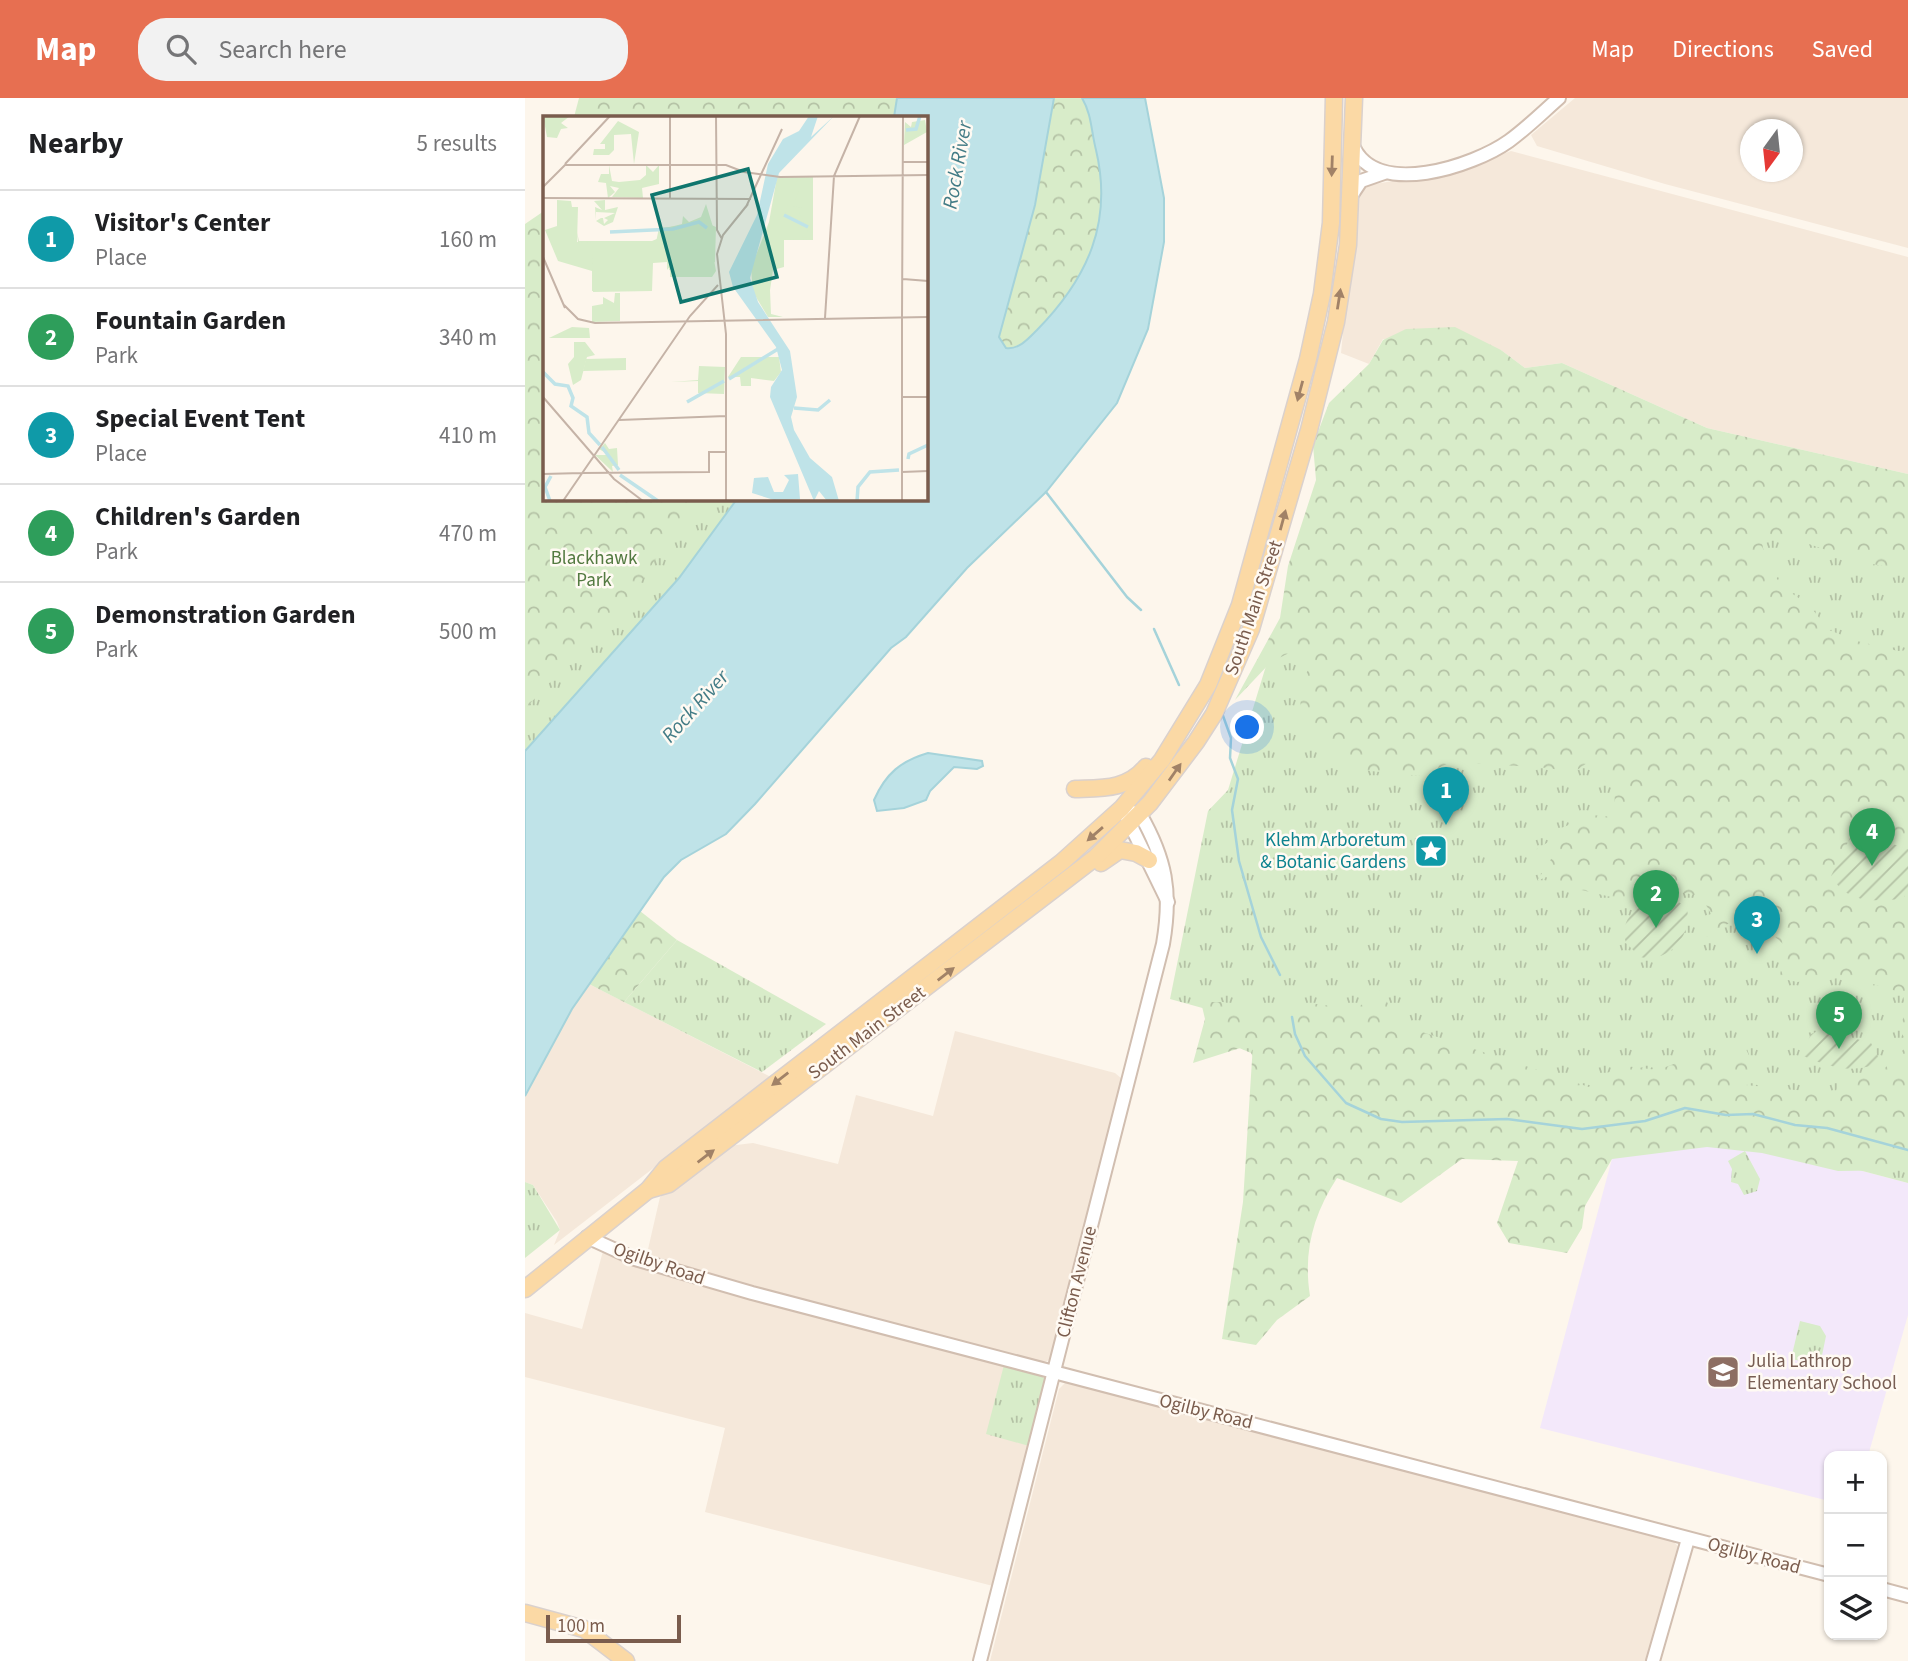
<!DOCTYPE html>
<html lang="en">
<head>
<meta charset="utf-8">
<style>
	body { margin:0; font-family:"Source Sans 3",sans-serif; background:#f2f2f2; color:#202124 }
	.controls { position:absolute; right:21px; bottom:21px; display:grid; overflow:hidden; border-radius:14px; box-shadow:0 2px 5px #0004 }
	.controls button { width:63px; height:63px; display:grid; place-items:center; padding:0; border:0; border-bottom:2px solid #e0e0e0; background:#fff; color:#202124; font:35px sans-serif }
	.compass { position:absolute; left:1215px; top:21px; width:63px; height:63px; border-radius:50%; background:#fff; box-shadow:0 2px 5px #0004; rotate:195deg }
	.scale { position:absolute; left:21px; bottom:18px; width:135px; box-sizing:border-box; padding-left:7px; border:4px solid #7a5c4d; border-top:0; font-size:19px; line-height:24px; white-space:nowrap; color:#7a5c4d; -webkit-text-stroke:5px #fffaf3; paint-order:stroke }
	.you { position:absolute; left:723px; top:630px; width:24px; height:24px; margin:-18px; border:5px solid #fff; border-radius:50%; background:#1a73e8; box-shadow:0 0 0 10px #1a73e833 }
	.badge { display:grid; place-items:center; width:46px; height:46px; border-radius:50%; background:#e76f51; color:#fff; font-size:23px; font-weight:700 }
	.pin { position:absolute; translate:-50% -58px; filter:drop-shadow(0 2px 4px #0008) }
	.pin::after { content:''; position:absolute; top:37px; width:24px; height:21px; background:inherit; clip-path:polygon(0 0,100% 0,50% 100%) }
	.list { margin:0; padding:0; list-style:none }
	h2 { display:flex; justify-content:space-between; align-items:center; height:91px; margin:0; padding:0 28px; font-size:30px }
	h2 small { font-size:23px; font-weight:400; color:#757577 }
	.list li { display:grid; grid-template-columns:46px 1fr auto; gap:21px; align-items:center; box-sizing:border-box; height:98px; padding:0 28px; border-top:2px solid #e0e0e0 }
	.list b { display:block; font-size:26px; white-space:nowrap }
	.list p { margin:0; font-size:23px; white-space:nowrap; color:#757577 }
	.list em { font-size:23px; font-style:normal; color:#757577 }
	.icon { flex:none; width:38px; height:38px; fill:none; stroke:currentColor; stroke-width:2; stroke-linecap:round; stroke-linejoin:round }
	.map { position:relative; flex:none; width:1383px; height:1563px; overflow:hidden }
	header { display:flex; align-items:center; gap:42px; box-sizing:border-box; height:98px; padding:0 35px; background:#e76f51; color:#fff }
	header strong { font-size:33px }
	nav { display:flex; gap:38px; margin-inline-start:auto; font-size:24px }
	.search { width:490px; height:63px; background:#f2f2f2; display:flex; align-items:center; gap:18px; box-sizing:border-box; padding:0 24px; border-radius:28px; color:#757577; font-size:26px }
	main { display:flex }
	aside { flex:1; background:#fff }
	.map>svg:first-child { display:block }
	.residential { fill:#f5e8da; fill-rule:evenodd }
	.education { fill:#f3e8fa }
	.grass { fill:url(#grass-tufts) }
	.forest { fill:url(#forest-crowns) }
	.garden { fill:url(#garden-furrows) }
	.water { fill:#bfe3e8; stroke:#a5d3da; stroke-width:2 }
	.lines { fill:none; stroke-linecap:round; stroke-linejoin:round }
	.stream { stroke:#a5d3da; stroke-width:2.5 }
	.minor-casing { stroke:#d1beb0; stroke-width:16 }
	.major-casing { stroke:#dad1cd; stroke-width:19 }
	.minor { stroke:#fff; stroke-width:12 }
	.major { stroke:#fbd9a5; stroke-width:16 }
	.oneway { fill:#a18267 }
	.labels { text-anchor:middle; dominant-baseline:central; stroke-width:5; stroke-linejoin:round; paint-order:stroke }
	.park-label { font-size:19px; fill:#537a41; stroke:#fffaf3 }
	.street-label { font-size:19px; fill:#7a5c4d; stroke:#fffaf3 }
	.culture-label { font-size:19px; fill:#0d838f; stroke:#fffaf3; text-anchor:end }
	.education-label { font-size:19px; fill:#785e54; stroke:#fffaf3; text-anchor:start }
	.water-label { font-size:21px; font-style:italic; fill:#437c86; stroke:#fffaf3 }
	.inset-river { fill:none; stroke:#bfe3e8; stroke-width:3.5 }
	.inset-road { fill:none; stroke:#c5b3a7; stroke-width:2 }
	.view { fill:#0f766e; fill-opacity:0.15; stroke:#0f766e; stroke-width:3.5 }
	.inset-edge { fill:none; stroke:#7a5c4d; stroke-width:3.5 }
</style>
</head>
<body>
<header>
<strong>Map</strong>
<div class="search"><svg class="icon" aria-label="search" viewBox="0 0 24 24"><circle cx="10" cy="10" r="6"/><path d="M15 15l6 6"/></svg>Search here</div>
<nav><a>Map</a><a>Directions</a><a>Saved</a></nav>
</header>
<main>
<aside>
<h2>Nearby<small>5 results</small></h2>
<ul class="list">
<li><span class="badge" style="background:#0f9aa8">1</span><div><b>Visitor's Center</b><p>Place</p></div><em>160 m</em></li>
<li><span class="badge" style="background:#2e9e5b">2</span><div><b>Fountain Garden</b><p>Park</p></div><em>340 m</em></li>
<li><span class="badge" style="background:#0f9aa8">3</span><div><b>Special Event Tent</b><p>Place</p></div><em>410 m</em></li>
<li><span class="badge" style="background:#2e9e5b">4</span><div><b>Children's Garden</b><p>Park</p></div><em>470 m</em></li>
<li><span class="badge" style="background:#2e9e5b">5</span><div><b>Demonstration Garden</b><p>Park</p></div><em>500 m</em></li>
</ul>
</aside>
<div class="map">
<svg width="1383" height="1563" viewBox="0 0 1383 1563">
	<defs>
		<pattern id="grass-tufts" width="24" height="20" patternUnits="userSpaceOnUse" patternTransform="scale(1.75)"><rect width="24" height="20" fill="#d8ecc9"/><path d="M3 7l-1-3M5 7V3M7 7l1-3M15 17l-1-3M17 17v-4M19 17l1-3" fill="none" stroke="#b4c2a5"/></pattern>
		<pattern id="forest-crowns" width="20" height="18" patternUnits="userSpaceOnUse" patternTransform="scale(1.75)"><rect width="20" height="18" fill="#d8ecc9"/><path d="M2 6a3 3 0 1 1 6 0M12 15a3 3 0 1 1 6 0" fill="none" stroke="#b4c2a5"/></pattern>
		<pattern id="garden-furrows" width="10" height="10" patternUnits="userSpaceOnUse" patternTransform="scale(1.75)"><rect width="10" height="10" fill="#d8ecc9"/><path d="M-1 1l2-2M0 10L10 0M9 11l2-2" fill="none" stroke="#b4c2a5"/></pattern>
	</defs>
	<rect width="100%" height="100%" fill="#fdf6ec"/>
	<!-- residential -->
	<g class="residential">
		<path d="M 1050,0 L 1383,0 L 1383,150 L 1140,86 L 1012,48 L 1006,37 ZM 1226,32 L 1268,32 L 1268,74 L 1226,74 Z"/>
		<path d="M 986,53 L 1383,159 L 1383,376 L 1182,330 L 1037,265 L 1000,270 L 976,252 L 858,241 L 844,266 L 816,255 L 831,99 L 838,88 L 934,72 Z"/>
		<path d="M 64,886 L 246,979 L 29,1147 L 35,1132 L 32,1124 L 8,1087 L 0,1084 L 0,998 L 47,911 Z"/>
		<path d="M 430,933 L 590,975 L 597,981 L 525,1262 L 518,1264 L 121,1160 L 135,1099 L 203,1048 L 228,1045 L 313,1066 L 331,997 L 408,1018 Z"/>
		<path d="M 78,1153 L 108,1168 L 479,1267 L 504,1348 L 468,1488 L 180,1414 L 200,1330 L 0,1279 L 0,1215 L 57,1231 Z"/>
		<path d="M 542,1283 L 1149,1444 L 1155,1451 L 1126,1563 L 465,1563 L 534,1291 Z"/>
	</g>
	<!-- education -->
	<path class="education" d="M 1205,1038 L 1383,1085 L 1383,1217 L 1343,1358 L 1304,1358 L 1304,1403 L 1015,1330 L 1092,1042 Z"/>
	<!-- grass -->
	<g class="grass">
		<path d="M 0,143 L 19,401 L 212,401 L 154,480 L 0,653 Z"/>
		<path d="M 1194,365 L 1383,414 L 1383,1085 L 1205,1038 L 744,986 L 726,955 L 693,941 L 699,916 L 645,901 L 683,713 L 703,692 L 786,421 Z"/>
		<path d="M 152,842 L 301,926 L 237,974 L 99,904 Z"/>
		<path d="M 1220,1053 L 1235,1081 L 1232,1093 L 1219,1097 L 1213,1086 L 1206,1084 L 1207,1071 L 1203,1063 Z"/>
		<path d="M 0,1084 L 8,1087 L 35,1132 L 0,1160 Z"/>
		<path d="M 1275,1223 L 1295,1228 L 1301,1238 L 1295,1267 L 1266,1261 Z"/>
		<path d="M 479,1267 L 514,1276 L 520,1281 L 504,1348 L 461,1336 Z"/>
	</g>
	<!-- forest -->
	<g class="forest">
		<path d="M 54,0 L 372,0 L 369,19 L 49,19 Z"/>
		<path d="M 529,0 L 557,0 C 567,17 566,33 571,52 C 588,124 563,180 512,232 C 504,240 494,252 481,251 L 474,239 L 510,107 Z"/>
		<path d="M 19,113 L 19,401 L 171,401 L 108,495 L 0,611 L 0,126 Z"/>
		<path d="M 930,229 L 976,252 L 1000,270 L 1037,265 L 1182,330 L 1383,376 L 1383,468 C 1331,474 1285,437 1235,436 L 1242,468 L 1259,490 L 1284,507 L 1304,532 L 1332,543 L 1373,553 L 1383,552 L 1383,945 L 1375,933 L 1380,912 L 1378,895 L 1324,879 L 1272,884 L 1254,880 L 1258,865 L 1257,845 L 1232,823 L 1217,817 L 1182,839 L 1172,821 L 1186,816 L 1176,798 L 1138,791 L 1099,802 L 1031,786 L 1021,779 L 1012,783 L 1028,758 L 1010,752 L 1030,740 L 1034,731 L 1067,717 L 1089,719 L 1090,692 L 1062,665 L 1048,675 L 1024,670 L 926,664 L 897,678 L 835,672 L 808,656 L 783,634 L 774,619 L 778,581 L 787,565 L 772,551 L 746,564 L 710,602 L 755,520 L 763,468 L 791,382 L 788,347 L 804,305 L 844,266 L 858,242 L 881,231 Z"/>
		<path d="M 115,813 L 152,842 L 99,904 L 64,886 Z"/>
		<path d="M 856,892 L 873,926 L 1064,989 L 1082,975 L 1100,968 L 1133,972 L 1159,962 L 1199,961 L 1221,951 L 1229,968 L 1221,987 L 1310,996 L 1316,979 L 1357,973 L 1383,947 L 1383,1072 L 1313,1073 L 1237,1055 L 1182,1049 L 1087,1061 L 1060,1108 L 1057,1130 L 1042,1155 L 984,1145 L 972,1125 L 993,1063 L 937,1061 L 876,1105 L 812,1080 C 788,1117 778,1154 785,1198 L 752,1222 L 731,1247 L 697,1241 L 718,1104 L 728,946 L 668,965 L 680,921 L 676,904 L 698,904 L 751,919 L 791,906 L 831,911 Z"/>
	</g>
	<!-- garden -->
	<g class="garden">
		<path d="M 1334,735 L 1383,751 L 1383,794 L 1377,801 C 1347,803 1323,806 1306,778 L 1326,738 Z"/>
		<path d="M 1136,801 L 1151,802 L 1162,810 C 1167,838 1145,865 1115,859 L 1101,845 C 1093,820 1114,805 1136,801 Z"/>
		<path d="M 1307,927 L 1313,928 L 1311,941 L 1327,944 L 1328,940 L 1346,945 L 1356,964 C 1327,977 1304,969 1276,957 L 1286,936 Z"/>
	</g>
	<!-- water -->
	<g class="water">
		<path d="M 372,0 L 529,0 L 510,107 L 474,239 L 481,250 C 494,252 504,240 512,232 C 563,180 588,124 571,52 C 566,33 567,17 557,0 L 620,0 L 639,100 L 639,144 L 623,231 L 592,305 L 521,394 L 442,470 L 381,539 L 366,550 L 230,706 L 201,736 L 156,762 L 139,779 L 47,911 L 0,998 L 0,653 L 154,480 L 212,401 L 401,401 L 401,19 L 369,19 Z"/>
		<path d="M 403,655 L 457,663 L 458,668 L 452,671 L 429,669 L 405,693 L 401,702 L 379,710 L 352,713 L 349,702 C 361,675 376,663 403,655 Z"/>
	</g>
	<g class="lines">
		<!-- stream -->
		<g class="stream">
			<path d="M 521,394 L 602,499 L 616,512"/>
			<path d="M 629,531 L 654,587"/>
			<path d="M 697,615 L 706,640 L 705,660 L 713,681 L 707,712 L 714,763 L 736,839 L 755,877"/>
			<path d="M 767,919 L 770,936 L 780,958 L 821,1005 L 856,1021 L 877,1024 L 982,1021 L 1057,1031 L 1120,1023 L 1160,1010 L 1201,1017 L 1228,1016 L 1270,1027 L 1302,1030 L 1383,1052"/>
		</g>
		<defs>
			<g id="minor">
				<path d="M 828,48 C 851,101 949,68 984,43 C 1002,30 1018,14 1034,0"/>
				<path d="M 826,98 L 836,83 L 859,75"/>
				<path d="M 602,720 L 643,804"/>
				<path d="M 62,1139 L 110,1161 L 227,1195 L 1304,1477"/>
				<path d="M 1357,1491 L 1383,1498"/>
				<path d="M 455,1563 L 638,846 C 647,794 641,761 615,716 L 607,714"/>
				<path d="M 1128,1563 L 1163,1441"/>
			</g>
			<g id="major">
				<path d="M 550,691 C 577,690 602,692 621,669"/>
				<path d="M 576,765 L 595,752 L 611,755 L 624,762"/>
				<path d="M 123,1092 L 144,1086 L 571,759 L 625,705 L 671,644 L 689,616 L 726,531 L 784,332 L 811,224 L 823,147 L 829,0"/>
				<path d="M 0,1191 L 123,1092 L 141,1070 L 537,764 L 597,710 L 637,662 L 683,587 L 715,507 L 783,261 L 797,196 L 806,125 L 809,0"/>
				<path d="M 0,1515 L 59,1531 L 101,1563"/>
			</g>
		</defs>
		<!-- minor casing -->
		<use href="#minor" class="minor-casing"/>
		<!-- major casing -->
		<use href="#major" class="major-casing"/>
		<!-- minor -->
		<use href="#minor" class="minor"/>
		<!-- major -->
		<use href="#major" class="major"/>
	</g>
	<!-- one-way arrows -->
	<defs><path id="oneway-solid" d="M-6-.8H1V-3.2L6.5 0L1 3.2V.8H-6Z" transform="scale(1.75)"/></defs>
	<g class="oneway">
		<use href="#oneway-solid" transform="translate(807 68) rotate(92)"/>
		<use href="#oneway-solid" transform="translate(814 201) rotate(-81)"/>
		<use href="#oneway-solid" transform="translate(775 293) rotate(105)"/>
		<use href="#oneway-solid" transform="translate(758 422) rotate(-75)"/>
		<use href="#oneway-solid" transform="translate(650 674) rotate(-55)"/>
		<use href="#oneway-solid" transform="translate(570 736) rotate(139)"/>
		<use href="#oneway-solid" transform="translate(421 876) rotate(-38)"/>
		<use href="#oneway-solid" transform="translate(255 981) rotate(142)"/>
		<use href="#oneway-solid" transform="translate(181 1058) rotate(-37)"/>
	</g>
	<!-- icons -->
	<defs>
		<symbol id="sight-square" viewBox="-11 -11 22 22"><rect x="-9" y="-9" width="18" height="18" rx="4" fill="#0f9aa8" stroke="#fffaf3"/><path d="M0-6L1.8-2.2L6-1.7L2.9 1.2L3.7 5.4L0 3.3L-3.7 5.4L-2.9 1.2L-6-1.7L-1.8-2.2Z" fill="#fff"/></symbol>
		<symbol id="school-square" viewBox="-11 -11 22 22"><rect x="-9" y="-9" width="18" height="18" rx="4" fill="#8d6e63" stroke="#fffaf3"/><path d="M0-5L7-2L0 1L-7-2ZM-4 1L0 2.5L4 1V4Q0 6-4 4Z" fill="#fff"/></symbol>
	</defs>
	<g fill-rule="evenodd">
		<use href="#sight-square" x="887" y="734" width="38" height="38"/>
		<use href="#school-square" x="1179" y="1255" width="38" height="38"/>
	</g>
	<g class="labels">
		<!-- park labels -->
		<g class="park-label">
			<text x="69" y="460">Blackhawk<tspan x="69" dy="22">Park</tspan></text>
		</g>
		<!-- street labels -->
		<g class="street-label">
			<text transform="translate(729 510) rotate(-71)">South Main Street</text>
			<text transform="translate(342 935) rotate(-37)">South Main Street</text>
			<text transform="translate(134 1166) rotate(19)">Ogilby Road</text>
			<text transform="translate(552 1184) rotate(-76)">Clifton Avenue</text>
			<text transform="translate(681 1314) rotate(14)">Ogilby Road</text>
			<text transform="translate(1229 1458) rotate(15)">Ogilby Road</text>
		</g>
		<!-- culture labels -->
		<g class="culture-label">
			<text x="881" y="742">Klehm Arboretum<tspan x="881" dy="22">&amp; Botanic Gardens</tspan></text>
		</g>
		<!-- education labels -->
		<g class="education-label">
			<text x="1222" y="1263">Julia Lathrop<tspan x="1222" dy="22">Elementary School</tspan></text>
		</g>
		<!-- water labels -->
		<g class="water-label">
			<text transform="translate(432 67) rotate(-80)">Rock River</text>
			<text transform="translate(170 608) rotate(-48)">Rock River</text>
		</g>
	</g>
	<!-- overview -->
	<g transform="translate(18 18)">
		<rect width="385" height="385" fill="#fdf6ec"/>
		<path d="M 382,4 L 384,16 L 361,29 L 362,6 L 368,11 L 369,6 ZM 234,61 L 270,61 L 270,124 L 241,124 L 241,151 L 222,151 L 215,185 L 208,152 L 226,106 ZM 62,84 L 62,94 L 75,91 L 70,106 L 61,110 L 53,105 L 58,102 L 60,102 L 61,108 L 65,104 L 61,102 L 72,97 L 53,96 L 53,104 L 52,91 L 59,94 L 51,85 ZM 164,107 L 173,111 L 172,146 L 145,158 L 126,154 L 126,146 L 109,146 L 58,175 L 49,175 L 49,127 L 113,126 L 116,112 ZM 72,177 L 77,177 L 77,205 L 49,206 L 49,190 L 60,188 L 60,181 L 71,187 ZM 31,226 L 42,226 L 52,239 L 44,241 L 38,264 L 30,269 L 25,248 L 31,241 Z" fill="#d8ecc9"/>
		<path d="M 0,0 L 27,0 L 18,7 L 25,12 L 18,13 L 14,22 L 4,21 ZM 75,5 L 96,16 L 91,48 L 88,18 L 71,19 L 71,34 L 66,39 L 50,39 L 51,33 L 62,33 L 62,28 L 57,28 ZM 66,49 L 69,65 L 76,66 L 97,64 L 103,59 L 103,49 L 110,56 L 116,49 L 116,68 L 99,72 L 100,82 L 69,81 L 76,72 L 67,70 L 72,76 L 65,82 L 63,67 L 55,66 L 58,58 L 66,58 ZM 254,64 L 258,65 L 258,69 L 250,90 L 260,92 L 256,96 L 265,116 L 259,121 L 270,123 L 241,124 L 241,151 L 230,154 L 227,174 L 228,198 L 240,201 L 225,201 L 210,176 L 208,152 L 227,108 L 234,108 L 238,99 L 252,102 L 242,96 ZM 163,88 L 170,111 L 158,115 L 142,112 L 121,121 L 134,127 L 150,126 L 148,134 L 169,132 L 173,155 L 169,161 L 127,161 L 127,155 L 139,152 L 129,148 L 124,154 L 124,146 L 110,147 L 109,175 L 50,176 L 49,128 L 35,127 L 34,116 L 36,125 L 109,125 L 116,122 L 115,114 L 139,108 L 140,100 L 146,106 L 158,101 ZM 198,241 L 236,241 L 238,256 L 231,265 L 208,262 L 208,270 L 198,270 L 197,261 L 185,261 ZM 83,242 L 83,254 L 40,255 L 43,243 ZM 156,250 L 182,251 L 181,278 L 155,277 L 155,265 L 128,266 L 155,264 ZM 62,327 L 66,333 L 74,332 L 75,349 L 69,350 L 70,356 L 52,339 L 66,339 L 56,333 Z" fill="#d8ecc9"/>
		<path d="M 29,211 L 46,212 L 47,222 L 6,222 Z" fill="#d8ecc9"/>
		<path d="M 14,84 L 28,85 L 29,91 L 35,91 L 34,126 L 49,127 L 49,155 L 15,145 L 2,114 L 14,110 Z" fill="#d8ecc9"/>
		<path d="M 266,0 L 275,0 L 268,21 L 291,0 L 236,57 L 207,162 L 215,186 L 247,235 L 254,281 L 248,301 L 251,314 L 267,342 L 289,361 L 296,385 L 284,385 L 276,375 L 271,385 L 227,281 L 228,271 L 239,254 L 233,231 L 190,171 L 186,156 L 214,99 L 225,48 L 240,23 L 256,15 ZM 255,358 L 257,383 L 231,384 L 209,377 L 211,362 L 225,361 L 231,376 L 240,376 L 246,364 L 241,359 Z" fill="#bfe3e8"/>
		<path class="inset-river" d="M 363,14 L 373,13 L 377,0M 241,99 L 265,111M 67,116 L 130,113 L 156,106 L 164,112M 0,256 L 12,268 L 25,270 L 30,282 L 28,290 L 44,301 L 46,317 L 57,329M 186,263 L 235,233M 144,286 L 181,265M 251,292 L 275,294 L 287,284M 59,331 L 76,354M 365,343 L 366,338 L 385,329M 77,359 L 115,385M 7,385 L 2,371 L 8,360M 314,385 L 315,371 L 327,356 L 356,354"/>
		<path class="inset-road" d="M 127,0 L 127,48M 173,0 L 174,114 L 179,123M 360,46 L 385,46M 22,48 L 67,0M 0,71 L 22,49 L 183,49 L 201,56 L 237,61 L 385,59M 0,82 L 208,83M 127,83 L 127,49M 203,91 L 239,13M 0,141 L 22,192M 360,163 L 385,165M 21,189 L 35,203 L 52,207 L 385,201M 359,201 L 360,0M 282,202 L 291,60 L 317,0M 359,202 L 359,385M 0,281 L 71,363 L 100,385M 358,281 L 385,281M 76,304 L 183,300M 359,356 L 385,355M 39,357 L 166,356 L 166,336 L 183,336M 0,358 L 39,357M 20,385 L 147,200 L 175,169M 170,385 L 200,385M 183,385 L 183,218 L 174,138 L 180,119 L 205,88"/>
		<path class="view" d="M 205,53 L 234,161 L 138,186 L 109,79 Z"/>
		<rect width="385" height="385" class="inset-edge"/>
	</g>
</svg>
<div class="controls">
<button>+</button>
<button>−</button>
<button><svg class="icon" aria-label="layers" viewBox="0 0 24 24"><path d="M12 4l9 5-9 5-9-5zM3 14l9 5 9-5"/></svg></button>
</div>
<svg class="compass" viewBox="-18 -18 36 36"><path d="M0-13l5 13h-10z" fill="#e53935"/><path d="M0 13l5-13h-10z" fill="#757577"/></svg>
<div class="scale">100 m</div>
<div class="you"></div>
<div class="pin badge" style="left:921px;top:727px;background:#0f9aa8">1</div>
<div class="pin badge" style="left:1131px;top:830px;background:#2e9e5b">2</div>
<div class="pin badge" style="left:1232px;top:856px;background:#0f9aa8">3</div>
<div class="pin badge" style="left:1347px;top:768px;background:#2e9e5b">4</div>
<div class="pin badge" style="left:1314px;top:951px;background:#2e9e5b">5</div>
</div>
</main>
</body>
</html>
